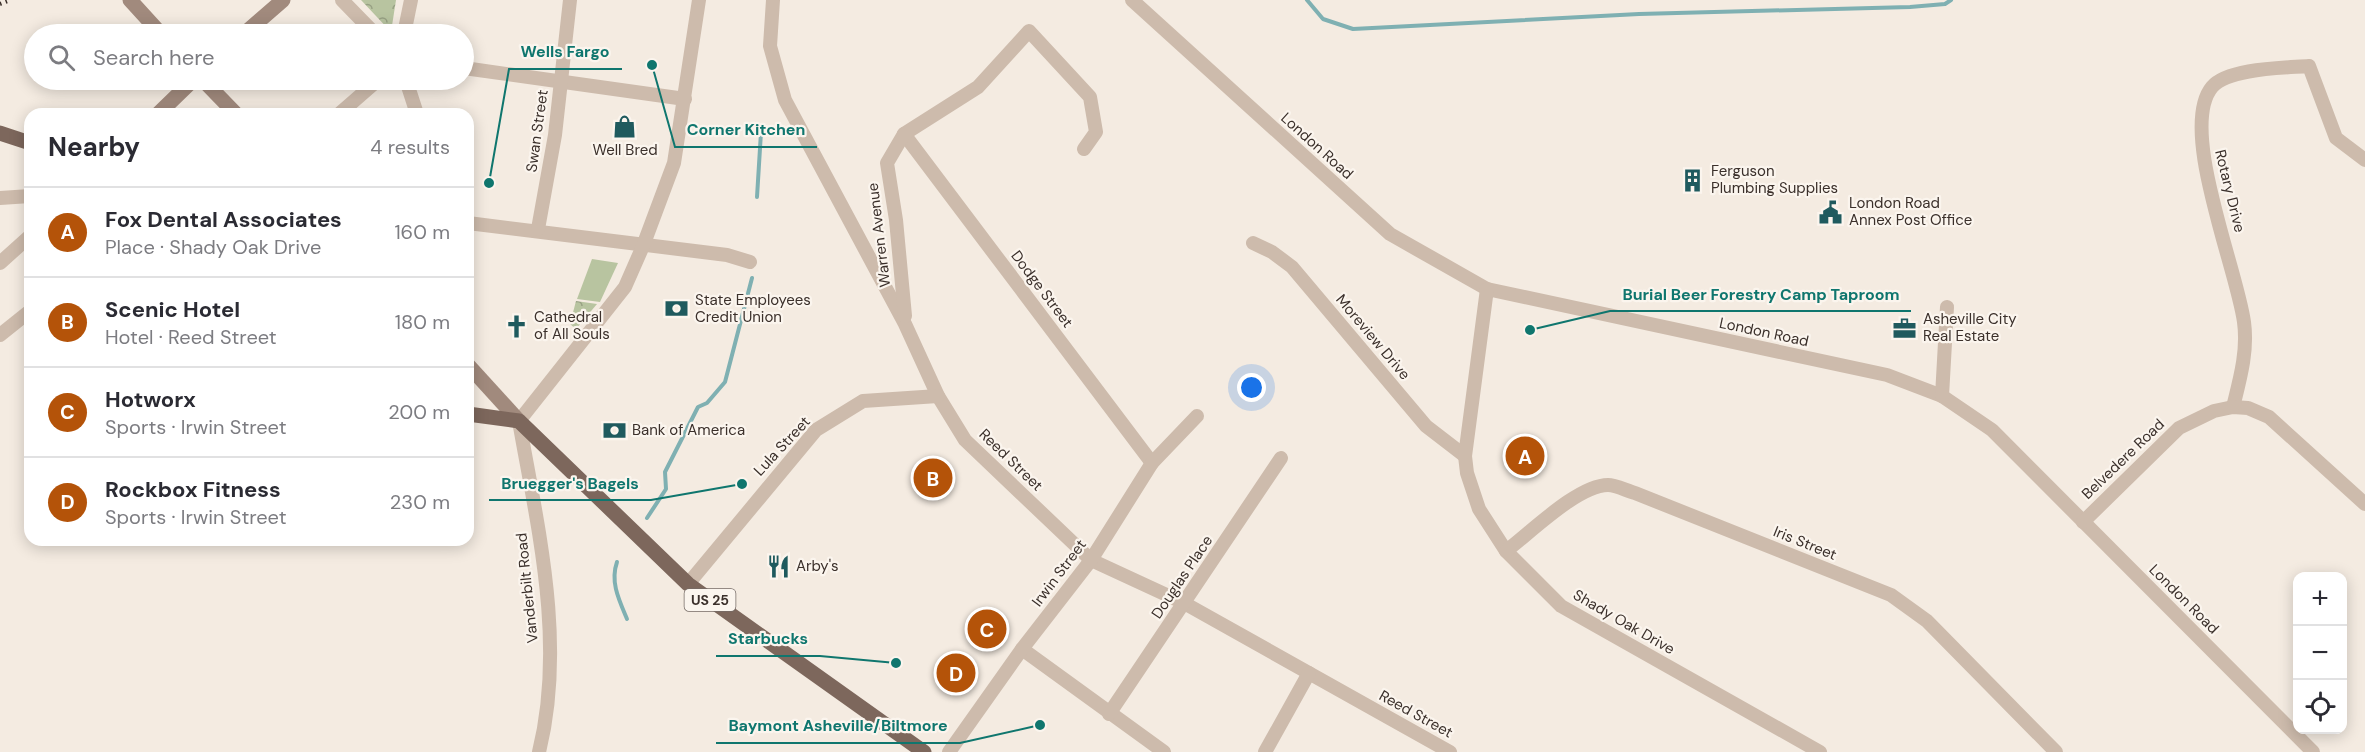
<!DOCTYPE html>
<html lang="en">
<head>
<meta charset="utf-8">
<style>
	body { margin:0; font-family:"DM Sans",sans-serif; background:#f7f7f7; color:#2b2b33 }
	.controls { position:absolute; right:18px; bottom:18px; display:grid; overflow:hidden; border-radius:12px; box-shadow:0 3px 15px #0003 }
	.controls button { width:54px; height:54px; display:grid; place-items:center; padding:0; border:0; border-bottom:2px solid #e1e1e2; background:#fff; color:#2b2b33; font:30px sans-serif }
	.you { position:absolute; left:1252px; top:388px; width:21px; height:21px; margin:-15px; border:4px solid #fff; border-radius:50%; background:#1a73e8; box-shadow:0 0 0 9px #1a73e833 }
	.badge { display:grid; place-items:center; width:39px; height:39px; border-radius:50%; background:#b45309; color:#fff; font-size:20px; font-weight:700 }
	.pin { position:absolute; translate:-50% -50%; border:3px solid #fff; box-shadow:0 2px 6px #0006 }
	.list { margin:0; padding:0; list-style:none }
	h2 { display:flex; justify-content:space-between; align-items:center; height:78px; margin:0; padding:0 24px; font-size:26px }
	h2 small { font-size:20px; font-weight:400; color:#7c7c81 }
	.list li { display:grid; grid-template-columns:39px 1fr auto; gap:18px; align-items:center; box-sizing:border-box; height:90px; padding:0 24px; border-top:2px solid #e1e1e2 }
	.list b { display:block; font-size:22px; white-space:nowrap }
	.list p { margin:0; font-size:20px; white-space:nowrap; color:#7c7c81 }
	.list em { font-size:20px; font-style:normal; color:#7c7c81 }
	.icon { flex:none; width:33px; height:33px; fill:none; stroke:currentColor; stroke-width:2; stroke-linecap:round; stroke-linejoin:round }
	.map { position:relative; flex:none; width:2365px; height:752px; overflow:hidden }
	.search { position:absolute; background:#fff; box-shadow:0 3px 15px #0003; left:24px; top:24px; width:450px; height:66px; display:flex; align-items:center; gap:15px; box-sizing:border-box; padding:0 21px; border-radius:33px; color:#7c7c81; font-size:22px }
	.panel { position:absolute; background:#fff; box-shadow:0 3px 15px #0003; left:24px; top:108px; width:450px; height:438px; border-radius:18px }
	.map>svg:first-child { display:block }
	.park { fill:url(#park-crowns) }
	.garden { fill:#b8c4a0 }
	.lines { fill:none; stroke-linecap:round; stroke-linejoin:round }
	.stream { stroke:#7fb0b2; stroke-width:4 }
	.street { stroke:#cdbbac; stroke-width:14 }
	.secondary { stroke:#a18a7d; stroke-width:15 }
	.primary { stroke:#7d675c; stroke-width:15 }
	.rail { stroke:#3b302b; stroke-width:4; stroke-dasharray:1.5 4.5; stroke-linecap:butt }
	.labels { text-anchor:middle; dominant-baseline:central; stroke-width:4.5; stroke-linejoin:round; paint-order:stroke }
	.shield { fill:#fbf5ee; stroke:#756b66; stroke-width:1.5 }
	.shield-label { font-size:14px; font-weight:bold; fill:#3b302b }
	.street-label { font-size:15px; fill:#3b302b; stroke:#fbf5ee }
	.poi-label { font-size:15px; fill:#3b302b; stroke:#fbf5ee; text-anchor:start }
	.leader { fill:none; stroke:#0f766e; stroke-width:2 }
	.callout-dot { fill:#0f766e; stroke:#fbf5ee; stroke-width:2 }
	.callout-label { font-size:16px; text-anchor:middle; font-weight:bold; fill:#0f766e; stroke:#fbf5ee; stroke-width:4.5; stroke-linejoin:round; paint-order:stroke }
</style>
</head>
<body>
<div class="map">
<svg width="2365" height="752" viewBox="0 0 2365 752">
	<defs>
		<pattern id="park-crowns" width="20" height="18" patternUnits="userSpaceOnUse" patternTransform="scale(1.5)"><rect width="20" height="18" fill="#b8c4a0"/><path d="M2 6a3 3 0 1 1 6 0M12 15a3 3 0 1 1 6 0" fill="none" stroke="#97a083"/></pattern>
	</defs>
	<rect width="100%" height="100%" fill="#f4ebe1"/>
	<!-- park -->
	<g class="park">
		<path d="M 361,0 L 396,0 L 391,32 Z"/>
		<path d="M 576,301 L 597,304 L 576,329 L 570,324 Z"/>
	</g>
	<!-- garden -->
	<path class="garden" d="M 592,259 L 618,263 L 600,302 L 577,299 Z"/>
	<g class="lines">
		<!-- stream -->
		<g class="stream">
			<path d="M 1307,0 L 1323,19 L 1353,29 L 1639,14 L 1910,7 L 1945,4 L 1951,0"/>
			<path d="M 757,197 L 761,132"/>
			<path d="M 647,518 L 666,489 L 665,472 L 698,407 L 707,403 L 725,382 L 752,278"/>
			<path d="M 617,562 C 610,582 619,600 627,619"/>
		</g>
		<!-- street -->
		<g class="street">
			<path d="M 342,0 L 375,34"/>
			<path d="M 773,0 L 770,46 L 785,100 L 905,324 L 938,396 L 965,440 L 1091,560 L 1184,603 L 1450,752"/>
			<path d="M 1132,0 L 1390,234 L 1487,289 L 1887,375 L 1942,396 L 1992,430 L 2313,752"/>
			<path d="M 404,34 L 411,0"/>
			<path d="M 464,68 L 685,99"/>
			<path d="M 406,80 L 417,114"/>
			<path d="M 339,114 L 378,80"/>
			<path d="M 904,134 L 1152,463"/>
			<path d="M 0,198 L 30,196"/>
			<path d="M 468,223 L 727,255 L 750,262"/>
			<path d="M 538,229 L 555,135 L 570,0"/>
			<path d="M 1253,243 L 1272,252 L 1292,267 L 1426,426 L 1465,456"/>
			<path d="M 0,263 L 30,236"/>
			<path d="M 1487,289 L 1465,456 L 1467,473 L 1479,509 L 1506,551 L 1561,606 L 1820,752"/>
			<path d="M 905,316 L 896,220 L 887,163 L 904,134 L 978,87 L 1029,31 L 1090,97 L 1096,132 L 1084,149"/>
			<path d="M 0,335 L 30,311"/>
			<path d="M 1942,396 L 1947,307"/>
			<path d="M 2233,407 C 2240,379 2248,351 2244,322 C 2237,269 2178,128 2212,87 C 2228,68 2285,68 2309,66 L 2336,138 L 2365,160"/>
			<path d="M 2083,522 L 2179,428 L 2214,411 L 2233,407 L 2248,408 L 2269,417 L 2365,504"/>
			<path d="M 1506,551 C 1530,533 1578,485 1608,485 C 1616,485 1627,491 1635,493 L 1891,595 L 1927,621 L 2056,752"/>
			<path d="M 688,584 L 816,430 L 863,401 L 938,396"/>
			<path d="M 1022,649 L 1164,752"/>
			<path d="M 1109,714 L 1281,458"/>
			<path d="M 539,752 C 566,643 538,529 519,421 L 625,287 L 643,246 L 674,163 L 699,0"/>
			<path d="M 949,752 L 1022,649 L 1091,560 L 1152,463 L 1197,416"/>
			<path d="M 1265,752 L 1309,673"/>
		</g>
		<!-- secondary -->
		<g class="secondary">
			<path d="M 130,0 L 161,34"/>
			<path d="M 244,34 L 283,0"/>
			<path d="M 203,80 L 236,114"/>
			<path d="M 158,114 L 193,80"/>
			<path d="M 468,365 L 519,421"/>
		</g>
		<!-- primary -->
		<g class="primary">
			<path d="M 0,133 L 30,143"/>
			<path d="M 468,414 L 519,421 L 688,584 L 924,752"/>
		</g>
		<!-- rail -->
		<path class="rail" d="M 0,4 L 11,0"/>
	</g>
	<!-- icons -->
	<defs>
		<symbol id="shop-bare" viewBox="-9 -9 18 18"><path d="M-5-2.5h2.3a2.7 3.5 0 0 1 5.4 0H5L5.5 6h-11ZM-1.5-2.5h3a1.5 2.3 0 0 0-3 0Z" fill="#1f5a5e" stroke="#fbf5ee" stroke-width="2.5" paint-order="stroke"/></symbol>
		<symbol id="building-bare" viewBox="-9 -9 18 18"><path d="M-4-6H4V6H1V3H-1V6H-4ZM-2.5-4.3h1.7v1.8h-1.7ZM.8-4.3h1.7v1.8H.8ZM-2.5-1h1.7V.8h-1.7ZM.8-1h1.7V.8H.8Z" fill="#1f5a5e" stroke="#fbf5ee" stroke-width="2.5" paint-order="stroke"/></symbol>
		<symbol id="civic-bare" viewBox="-9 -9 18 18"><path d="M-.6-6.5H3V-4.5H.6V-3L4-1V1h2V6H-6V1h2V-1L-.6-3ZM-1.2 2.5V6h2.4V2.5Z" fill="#1f5a5e" stroke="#fbf5ee" stroke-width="2.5" paint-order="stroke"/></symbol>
		<symbol id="bank-bare" viewBox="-9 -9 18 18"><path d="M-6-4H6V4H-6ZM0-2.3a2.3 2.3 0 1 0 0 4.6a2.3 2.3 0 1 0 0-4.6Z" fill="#1f5a5e" stroke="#fbf5ee" stroke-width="2.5" paint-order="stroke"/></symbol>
		<symbol id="church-bare" viewBox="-9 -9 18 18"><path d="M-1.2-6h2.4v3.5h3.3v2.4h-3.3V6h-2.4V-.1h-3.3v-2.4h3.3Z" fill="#1f5a5e" stroke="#fbf5ee" stroke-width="2.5" paint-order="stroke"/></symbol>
		<symbol id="office-bare" viewBox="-9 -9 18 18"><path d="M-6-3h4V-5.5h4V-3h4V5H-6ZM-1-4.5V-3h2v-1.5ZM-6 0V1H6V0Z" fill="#1f5a5e" stroke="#fbf5ee" stroke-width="2.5" paint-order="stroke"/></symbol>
		<symbol id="restaurant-bare" viewBox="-9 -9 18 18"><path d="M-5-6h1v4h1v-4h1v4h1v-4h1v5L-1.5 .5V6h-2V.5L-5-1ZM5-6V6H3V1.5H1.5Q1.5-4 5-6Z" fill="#1f5a5e" stroke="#fbf5ee" stroke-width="2.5" paint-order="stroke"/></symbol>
	</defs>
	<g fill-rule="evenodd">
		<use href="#shop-bare" x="608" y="110" width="33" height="33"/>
		<use href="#building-bare" x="1676" y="164" width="33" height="33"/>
		<use href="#civic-bare" x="1814" y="196" width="33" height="33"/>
		<use href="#bank-bare" x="660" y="292" width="33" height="33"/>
		<use href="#church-bare" x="500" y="310" width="33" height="33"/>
		<use href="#office-bare" x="1888" y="312" width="33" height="33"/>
		<use href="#bank-bare" x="598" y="414" width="33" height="33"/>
		<use href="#restaurant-bare" x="762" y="550" width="33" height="33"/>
	</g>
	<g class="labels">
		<!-- shield labels -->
		<rect class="shield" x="684.5" y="589" width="51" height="22" rx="4.5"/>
		<g class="shield-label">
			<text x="710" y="600">US 25</text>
		</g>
		<!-- street labels -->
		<g class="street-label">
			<text transform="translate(537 131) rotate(-82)">Swan Street</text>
			<text transform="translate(1317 146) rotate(42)">London Road</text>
			<text transform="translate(2230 191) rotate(76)">Rotary Drive</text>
			<text transform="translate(879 235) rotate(-97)">Warren Avenue</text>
			<text transform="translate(1042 289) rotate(53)">Dodge Street</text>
			<text transform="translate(1764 332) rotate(12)">London Road</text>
			<text transform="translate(1373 337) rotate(50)">Moreview Drive</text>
			<text transform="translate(782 446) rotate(-47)">Lula Street</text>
			<text transform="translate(2123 459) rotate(-44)">Belvedere Road</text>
			<text transform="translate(1011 460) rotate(44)">Reed Street</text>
			<text transform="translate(1805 543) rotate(22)">Iris Street</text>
			<text transform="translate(1059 573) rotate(-53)">Irwin Street</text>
			<text transform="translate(1182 577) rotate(-56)">Douglas Place</text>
			<text transform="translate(527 588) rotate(-96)">Vanderbilt Road</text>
			<text transform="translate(2184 599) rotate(45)">London Road</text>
			<text transform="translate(1624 622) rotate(30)">Shady Oak Drive</text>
			<text transform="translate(1416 714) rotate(29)">Reed Street</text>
		</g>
		<!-- poi labels -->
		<g class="poi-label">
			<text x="625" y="150" text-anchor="middle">Well Bred</text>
			<text x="1711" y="171">Ferguson<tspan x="1711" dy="17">Plumbing Supplies</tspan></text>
			<text x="1849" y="203">London Road<tspan x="1849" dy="17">Annex Post Office</tspan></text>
			<text x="695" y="300">State Employees<tspan x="695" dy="17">Credit Union</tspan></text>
			<text x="534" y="317">Cathedral<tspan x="534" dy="17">of All Souls</tspan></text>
			<text x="1923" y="319">Asheville City<tspan x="1923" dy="17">Real Estate</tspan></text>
			<text x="632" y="430">Bank of America</text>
			<text x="796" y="566">Arby's</text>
		</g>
	</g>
	<!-- callouts -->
	<path class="leader" d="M489 183L509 69H622M652 65L675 147H817M1530 330L1610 311H1911M742 484L651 500H489M896 663L820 656H716M1040 725L960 743H716"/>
	<g class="callout-dot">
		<circle cx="489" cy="183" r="6"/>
		<circle cx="652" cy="65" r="6"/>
		<circle cx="1530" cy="330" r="6"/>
		<circle cx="742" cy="484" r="6"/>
		<circle cx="896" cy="663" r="6"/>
		<circle cx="1040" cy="725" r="6"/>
	</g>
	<g class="callout-label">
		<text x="565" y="57">Wells Fargo</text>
		<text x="746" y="135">Corner Kitchen</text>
		<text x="1761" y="300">Burial Beer Forestry Camp Taproom</text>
		<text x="570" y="489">Bruegger's Bagels</text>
		<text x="768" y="644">Starbucks</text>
		<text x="838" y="731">Baymont Asheville/Biltmore</text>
	</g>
</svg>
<div class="controls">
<button>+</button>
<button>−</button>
<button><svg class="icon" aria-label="locate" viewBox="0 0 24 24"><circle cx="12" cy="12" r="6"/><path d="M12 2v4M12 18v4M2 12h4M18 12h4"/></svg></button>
</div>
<div class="you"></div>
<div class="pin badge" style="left:1525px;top:456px">A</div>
<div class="pin badge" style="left:933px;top:478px">B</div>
<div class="pin badge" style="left:987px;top:629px">C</div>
<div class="pin badge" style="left:956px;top:673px">D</div>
<div class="search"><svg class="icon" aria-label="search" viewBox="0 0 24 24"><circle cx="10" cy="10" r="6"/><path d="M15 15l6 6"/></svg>Search here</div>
<section class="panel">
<h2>Nearby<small>4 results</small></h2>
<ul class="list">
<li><span class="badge">A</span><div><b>Fox Dental Associates</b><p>Place · Shady Oak Drive</p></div><em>160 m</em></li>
<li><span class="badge">B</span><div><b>Scenic Hotel</b><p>Hotel · Reed Street</p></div><em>180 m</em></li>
<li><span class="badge">C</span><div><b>Hotworx</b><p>Sports · Irwin Street</p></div><em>200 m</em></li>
<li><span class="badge">D</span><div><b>Rockbox Fitness</b><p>Sports · Irwin Street</p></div><em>230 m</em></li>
</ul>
</section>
</div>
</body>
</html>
